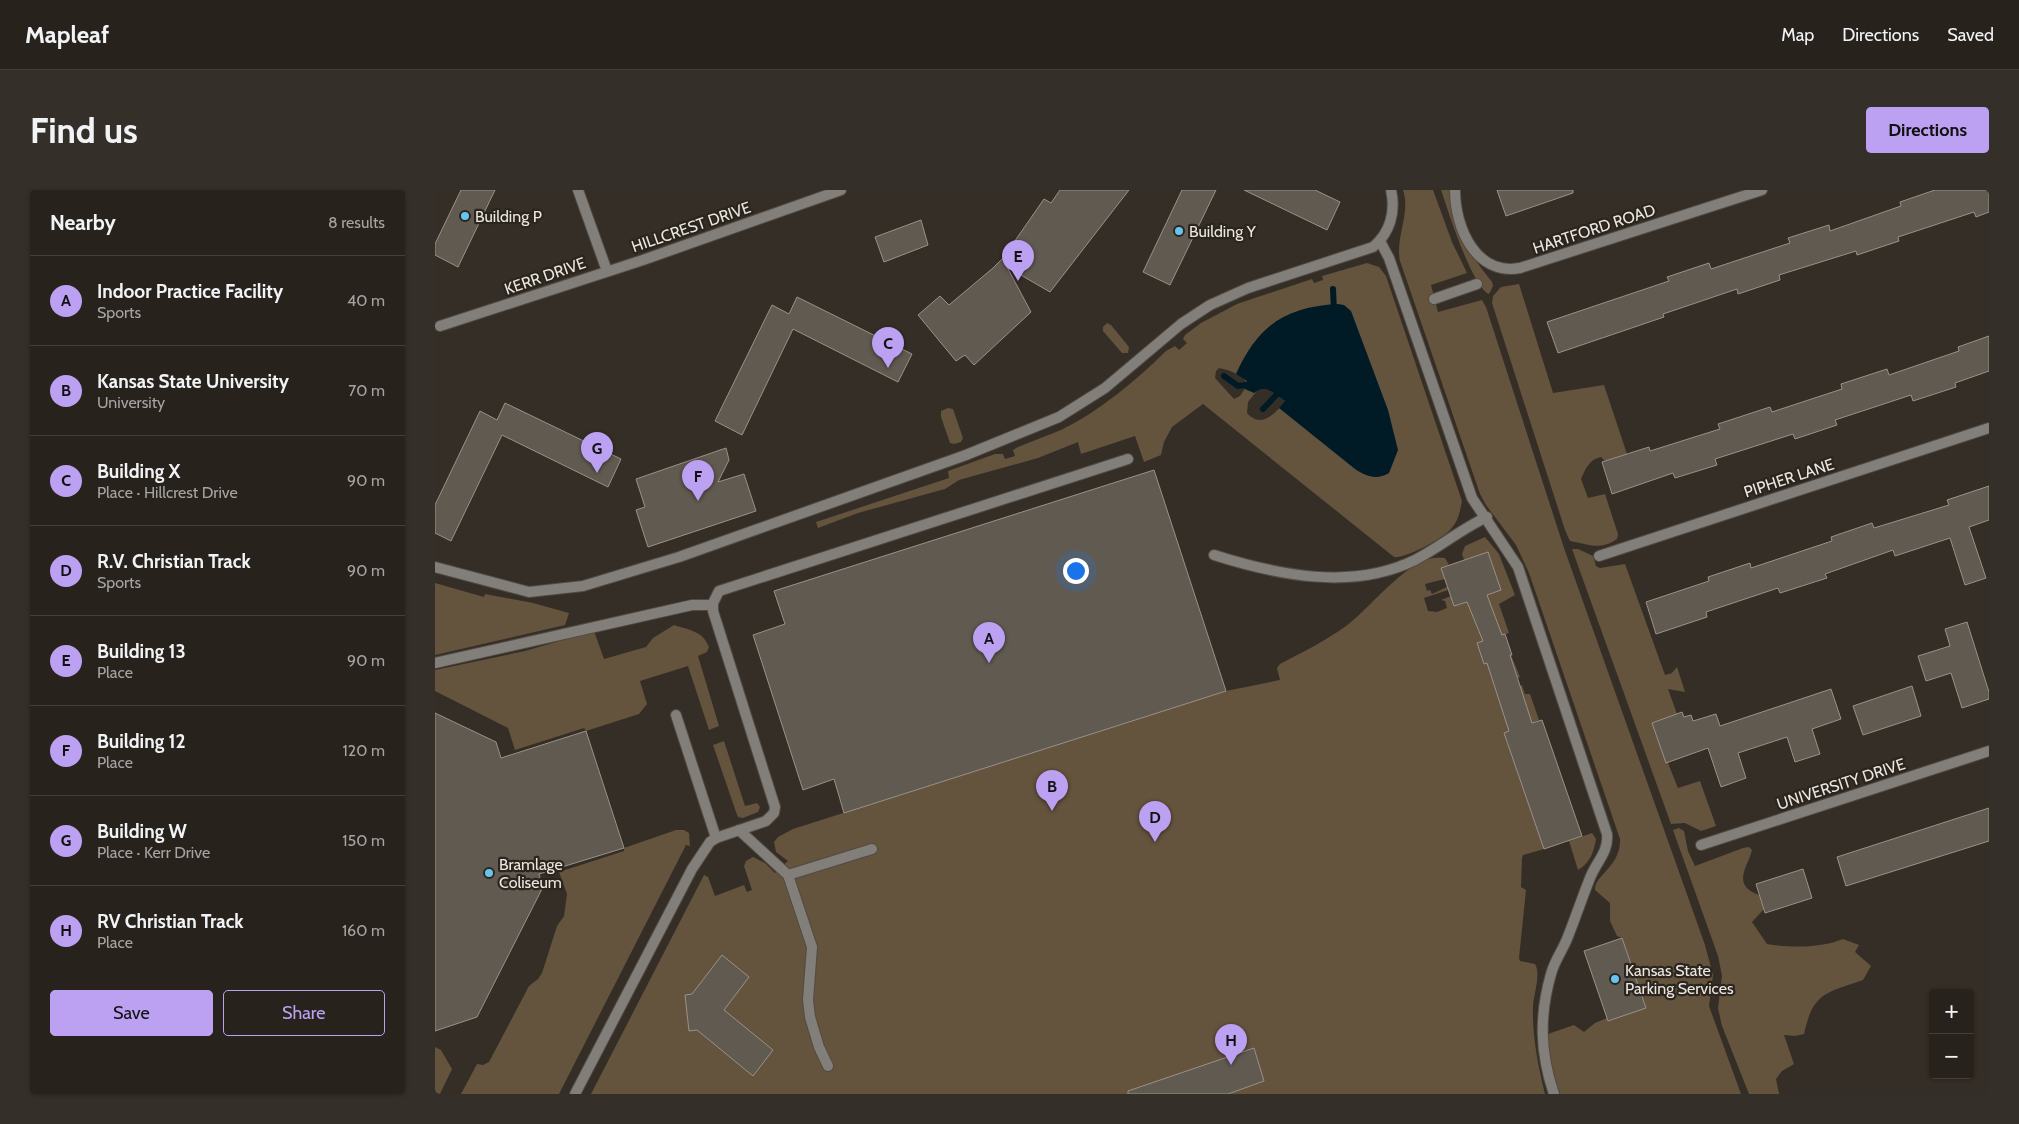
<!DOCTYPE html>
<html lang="en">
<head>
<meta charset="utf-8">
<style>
	body { margin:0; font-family:Cabin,sans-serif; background:#342f29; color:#f1f3f6 }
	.controls { position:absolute; right:15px; bottom:15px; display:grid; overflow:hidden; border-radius:5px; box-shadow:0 1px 4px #0004 }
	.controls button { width:45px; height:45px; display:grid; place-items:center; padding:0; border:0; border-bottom:1px solid #443f3b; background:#28221c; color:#f1f3f6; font:25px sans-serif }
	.you { position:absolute; left:640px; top:380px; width:18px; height:18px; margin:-12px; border:4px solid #fff; border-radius:50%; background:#1a73e8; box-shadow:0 0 0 8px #1a73e833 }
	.badge { display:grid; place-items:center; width:32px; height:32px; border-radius:50%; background:#bca0f2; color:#111; font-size:16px; font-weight:700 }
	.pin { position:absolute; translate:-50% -41px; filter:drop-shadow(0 1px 2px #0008) }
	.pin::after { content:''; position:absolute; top:26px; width:18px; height:15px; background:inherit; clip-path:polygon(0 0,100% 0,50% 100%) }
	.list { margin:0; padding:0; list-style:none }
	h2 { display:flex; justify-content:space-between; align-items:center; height:65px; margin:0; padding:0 20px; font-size:21px }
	h2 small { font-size:16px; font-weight:400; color:#a5a4a3 }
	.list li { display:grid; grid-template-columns:32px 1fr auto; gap:15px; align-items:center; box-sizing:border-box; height:90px; padding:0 20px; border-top:1px solid #443f3b }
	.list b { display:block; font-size:19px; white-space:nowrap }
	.list p { margin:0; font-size:16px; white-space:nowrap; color:#a5a4a3 }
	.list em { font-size:16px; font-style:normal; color:#a5a4a3 }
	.actions { display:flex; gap:10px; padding:15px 20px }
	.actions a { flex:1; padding:11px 0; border:1px solid #bca0f2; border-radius:5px; text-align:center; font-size:18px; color:#bca0f2 }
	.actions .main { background:#bca0f2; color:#111 }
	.map { position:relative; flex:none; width:1554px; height:904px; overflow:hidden; border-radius:5px }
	header { display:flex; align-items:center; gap:30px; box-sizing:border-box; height:70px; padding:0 25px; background:#28221c; border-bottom:1px solid #443f3b }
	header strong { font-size:24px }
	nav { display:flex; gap:28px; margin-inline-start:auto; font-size:18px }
	.intro { display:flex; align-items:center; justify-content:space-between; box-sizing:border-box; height:120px; padding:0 30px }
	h1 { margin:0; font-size:35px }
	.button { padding:12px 22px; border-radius:5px; background:#bca0f2; color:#111; font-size:18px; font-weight:700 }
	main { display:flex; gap:30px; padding:0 30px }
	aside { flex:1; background:#28221c; border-radius:5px; box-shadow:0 1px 4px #0004 }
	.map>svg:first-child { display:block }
	.green { fill:#64533d; fill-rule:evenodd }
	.water { fill:#011b26 }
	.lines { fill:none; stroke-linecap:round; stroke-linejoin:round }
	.stream { stroke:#011b26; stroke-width:6 }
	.building { fill:#615a51; stroke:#9a9288 }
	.lane-casing { stroke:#524b44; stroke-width:12 }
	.street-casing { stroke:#524b44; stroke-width:12 }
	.lane { stroke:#827e7a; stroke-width:10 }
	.street { stroke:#827e7a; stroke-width:10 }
	.poi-dot { fill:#67c4f0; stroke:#2b251d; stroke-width:2 }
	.labels { text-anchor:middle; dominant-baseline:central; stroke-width:4.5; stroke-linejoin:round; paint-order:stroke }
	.poi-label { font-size:16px; fill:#eae6e1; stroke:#2b251d; text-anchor:start }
	.street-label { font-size:16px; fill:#eae6e1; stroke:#2b251d }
</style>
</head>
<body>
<header>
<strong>Mapleaf</strong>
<nav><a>Map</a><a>Directions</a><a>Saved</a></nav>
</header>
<div class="intro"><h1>Find us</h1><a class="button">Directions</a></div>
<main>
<aside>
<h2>Nearby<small>8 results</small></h2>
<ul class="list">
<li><span class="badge">A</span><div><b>Indoor Practice Facility</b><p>Sports</p></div><em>40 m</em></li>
<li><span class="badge">B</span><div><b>Kansas State University</b><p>University</p></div><em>70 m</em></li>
<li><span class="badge">C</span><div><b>Building X</b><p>Place · Hillcrest Drive</p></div><em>90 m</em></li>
<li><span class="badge">D</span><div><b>R.V. Christian Track</b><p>Sports</p></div><em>90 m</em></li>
<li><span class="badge">E</span><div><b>Building 13</b><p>Place</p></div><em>90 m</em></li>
<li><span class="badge">F</span><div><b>Building 12</b><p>Place</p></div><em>120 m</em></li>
<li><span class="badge">G</span><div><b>Building W</b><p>Place · Kerr Drive</p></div><em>150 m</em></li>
<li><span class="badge">H</span><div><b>RV Christian Track</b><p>Place</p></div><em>160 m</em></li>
</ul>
<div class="actions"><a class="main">Save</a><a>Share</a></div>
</aside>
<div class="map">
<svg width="1554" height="904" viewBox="0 0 1554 904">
	<rect width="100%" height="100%" fill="#352e26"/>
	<!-- green -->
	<g class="green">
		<path d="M 968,0 L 998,0 L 1017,52 L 1032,83 L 996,95 L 1003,122 L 1047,110 L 1051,117 L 1129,358 L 1270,755 L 1278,785 L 1274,816 L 1306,904 L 1125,904 C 1121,891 1108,855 1113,844 L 1139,835 L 1149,842 L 1160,833 L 1172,828 L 1173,831 L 1211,817 L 1187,748 L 1182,746 L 1175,731 L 1175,713 L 1160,700 C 1159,685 1186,677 1185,649 L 1094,383 L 1081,355 L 1051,315 L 1045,304 L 965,71 C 960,47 976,24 968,0 Z"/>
		<path d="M 1006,0 L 1015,0 C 1016,35 1036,66 1057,92 L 1058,96 L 1054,104 C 1037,97 1013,20 1006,0 Z"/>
		<path d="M 932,73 L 944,77 L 951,86 L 1027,311 C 1025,322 1023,332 1015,340 C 1007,349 970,369 959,367 L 768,214 L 737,237 L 729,252 L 726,265 L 709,272 L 700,246 L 646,264 L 643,252 L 603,268 L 524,290 L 510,299 L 423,323 L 383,338 L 381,332 L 514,288 L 513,281 L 560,264 L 568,264 L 570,269 L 580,266 L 578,260 L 583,257 C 597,251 612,246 626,240 C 662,223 703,189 731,161 L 740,156 L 744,160 L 752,153 L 748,149 L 750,145 L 766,133 L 802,114 L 877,89 L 879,93 L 888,90 L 887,86 ZM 784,178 C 795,180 807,185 813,194 L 805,206 L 799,209 L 780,188 L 781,181 ZM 824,198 L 834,200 L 850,211 C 840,224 826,239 812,223 L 813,212 Z"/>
		<path d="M 1084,94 L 1118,203 L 1169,195 L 1192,264 L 1170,271 L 1166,267 C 1154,269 1150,280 1146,289 L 1153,308 L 1170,304 L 1183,344 L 1182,349 C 1165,361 1153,354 1135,351 L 1130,340 L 1057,113 L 1058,106 L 1066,97 Z"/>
		<path d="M 672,133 L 676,135 L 694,157 L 693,163 L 687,163 L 668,141 L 668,137 Z"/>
		<path d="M 513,218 L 518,219 L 528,248 L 526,252 L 519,254 L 515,253 L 506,227 L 506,221 Z"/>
		<path d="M 1050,347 L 1064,364 L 1080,405 L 1064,414 L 1074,443 L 1043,453 L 1049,474 L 1076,465 L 1085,487 L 1083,488 L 1076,469 L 1068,521 L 1091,514 L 1085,496 L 1087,495 L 1090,504 L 1095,504 L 1104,530 L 1069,543 L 1109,659 L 1088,665 L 1087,668 L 1086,697 L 1091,700 L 1084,768 L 1085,771 L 1100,774 C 1106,783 1099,804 1098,815 C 1097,846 1103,875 1110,904 L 156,904 L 269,685 L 273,687 L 280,706 L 309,695 L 312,702 L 317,700 L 309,676 L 311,671 L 318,667 L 330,673 L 340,683 L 353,671 L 341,662 L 339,652 L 343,647 L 358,639 L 791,501 L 845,490 L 842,478 L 845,474 C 868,462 890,451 911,436 C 936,418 977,361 1010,368 L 1014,375 L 1006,378 L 1010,389 L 990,394 L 992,401 L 995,400 L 997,404 L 1012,397 L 1013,400 L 989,408 L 993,421 L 1002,422 L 1012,418 L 1010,411 L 1006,410 L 1016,406 L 1019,416 L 1066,400 L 1053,362 L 1029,370 L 1027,364 L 1030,356 ZM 1060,426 L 1065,442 L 1047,449 L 1041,434 Z"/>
		<path d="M 1137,359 L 1143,359 L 1158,366 L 1161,376 L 1165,378 L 1190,374 L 1230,485 L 1237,483 L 1242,477 L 1250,502 L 1233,499 L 1242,524 L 1217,533 L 1243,598 L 1265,591 L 1281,636 L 1266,641 L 1250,633 L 1236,634 Z"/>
		<path d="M 0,393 L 49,407 L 50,404 L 98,413 L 134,423 L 130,435 L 0,465 Z"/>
		<path d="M 239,435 C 254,440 268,441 274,457 L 272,462 L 263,466 L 284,536 L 274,540 L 253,476 L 205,491 L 212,514 L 204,524 L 151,541 L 149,538 L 80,560 L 73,538 L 0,501 L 0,480 L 90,461 L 159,441 L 169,469 L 211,457 L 218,448 Z"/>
		<path d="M 289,551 L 310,616 L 322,613 L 325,617 L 323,622 L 308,628 L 303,627 L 301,622 L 278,555 Z"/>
		<path d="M 1244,638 L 1249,641 L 1253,661 L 1260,676 L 1308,658 L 1314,657 L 1317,660 C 1314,675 1295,695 1324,705 L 1329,719 L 1317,732 L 1332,754 C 1354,758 1387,758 1408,749 L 1424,755 L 1420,762 L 1436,776 L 1428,790 C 1391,803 1378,802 1369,844 L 1360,846 L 1349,845 L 1359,874 L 1347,881 L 1341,889 L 1344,904 L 1314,904 L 1287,836 L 1283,818 L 1287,786 L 1283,766 L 1238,640 Z"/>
		<path d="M 241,640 L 249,640 L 254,643 L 255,656 L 251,655 L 124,904 L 26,904 L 42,874 L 48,875 L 54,872 L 94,796 L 103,789 L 107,783 L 122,736 L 129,726 L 132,704 L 124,682 L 189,661 L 189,658 Z"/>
		<path d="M 1157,643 L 1161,649 C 1159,662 1155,673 1143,680 L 1134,651 Z"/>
		<path d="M 0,857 L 6,860 L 17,879 L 5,904 L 0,904 Z"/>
	</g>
	<!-- water -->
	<path class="water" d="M 903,114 L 909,115 L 916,121 L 953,220 L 963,260 L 954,283 C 942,290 932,287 920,279 L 844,218 L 850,211 C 839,204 830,193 819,203 L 810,199 L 812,191 L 801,184 C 823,136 849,117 903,114 Z"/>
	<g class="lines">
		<!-- stream -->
		<g class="stream">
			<path d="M 898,99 L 899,122"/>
			<path d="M 789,186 L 803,196 L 819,194"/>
			<path d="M 828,219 L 846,200"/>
		</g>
	</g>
	<!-- building -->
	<g class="building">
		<path d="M 26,0 L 60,0 L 23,77 L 0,65 L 0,54 Z"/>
		<path d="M 625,0 L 694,0 L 615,102 L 572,77 L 596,122 L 539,175 L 530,165 L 521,171 L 483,125 L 505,106 L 514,115 L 558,78 L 568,68 L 609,9 L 616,13 Z"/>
		<path d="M 747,0 L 781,0 L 735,95 L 708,82 Z"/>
		<path d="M 809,0 L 880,0 L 905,12 L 892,40 Z"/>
		<path d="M 1062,0 L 1138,0 L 1138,3 L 1071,26 Z"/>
		<path d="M 1500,0 L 1554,0 L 1554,22 L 1541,27 L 1539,22 L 1463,47 L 1464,51 L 1422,65 L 1421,61 L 1344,85 L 1345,90 L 1303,104 L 1302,99 L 1228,124 L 1229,127 L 1123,163 L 1112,132 L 1234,91 L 1232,87 L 1274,73 L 1276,79 L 1355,53 L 1353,48 L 1394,35 L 1395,41 L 1466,16 L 1465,12 Z"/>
		<path d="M 486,30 L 493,55 L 449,72 L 440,47 Z"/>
		<path d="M 362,107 L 477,164 L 463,192 L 358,139 L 307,245 L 280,231 L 337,115 L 354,124 Z"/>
		<path d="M 1554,146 L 1554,181 L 1520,193 L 1521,197 L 1478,211 L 1476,205 L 1400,230 L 1402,235 L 1360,249 L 1358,244 L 1280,269 L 1282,275 L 1240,288 L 1238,283 L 1177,304 L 1167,272 L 1214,257 L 1215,261 L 1285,239 L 1283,234 L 1335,217 L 1337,222 L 1407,199 L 1406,194 L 1452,179 L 1454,185 L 1524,161 L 1523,157 Z"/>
		<path d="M 70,213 L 186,269 L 173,297 L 67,245 L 16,351 L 0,343 L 0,315 L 45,221 L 62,230 Z"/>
		<path d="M 291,258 L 294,270 L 283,292 L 309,284 L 321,321 L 213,357 L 201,320 L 210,317 L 201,289 Z"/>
		<path d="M 719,280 L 791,501 L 409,623 L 399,589 L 368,600 L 318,445 L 350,434 L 339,401 Z"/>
		<path d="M 1554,296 L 1554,330 L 1534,337 L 1551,388 L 1530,395 L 1515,348 L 1460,366 L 1458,360 L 1390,384 L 1392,388 L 1345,403 L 1343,398 L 1271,422 L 1272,427 L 1221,444 L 1211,412 L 1274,391 L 1273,387 L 1315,373 L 1316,378 L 1397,351 L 1396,347 L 1437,333 L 1439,338 L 1514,315 L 1512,310 Z"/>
		<path d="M 1053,362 L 1066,400 L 1052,405 L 1067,445 L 1070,444 L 1077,465 L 1075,465 L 1097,533 L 1107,530 L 1147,646 L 1109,659 L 1069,543 L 1074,541 L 1052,473 L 1049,474 L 1042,453 L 1048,451 L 1032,412 L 1019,416 L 1006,378 Z"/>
		<path d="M 1532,432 L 1554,502 L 1554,509 L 1527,518 L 1516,483 L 1491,491 L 1483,466 L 1515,456 L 1510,439 Z"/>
		<path d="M 1477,496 L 1486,526 L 1428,545 L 1418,516 Z"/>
		<path d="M 1396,499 L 1406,529 L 1377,539 L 1385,564 L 1360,572 L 1352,547 L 1303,563 L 1311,588 L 1286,597 L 1273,558 L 1231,573 L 1217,533 L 1247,522 L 1249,527 L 1256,525 L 1258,531 L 1281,524 L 1285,536 Z"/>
		<path d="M 0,523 L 61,552 L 66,568 L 151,541 L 189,658 L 104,684 L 108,697 L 42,827 L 0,841 Z"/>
		<path d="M 1554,618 L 1554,651 L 1411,696 L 1402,667 Z"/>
		<path d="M 1368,679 L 1377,708 L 1330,723 L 1321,694 Z"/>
		<path d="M 1187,748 L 1211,818 L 1173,831 L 1149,761 Z"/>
		<path d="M 287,765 L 314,787 L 289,820 L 338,860 L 318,886 L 262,840 L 254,841 L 250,805 L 257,804 Z"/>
		<path d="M 819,858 L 829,891 L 793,904 L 693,904 L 693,901 Z"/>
	</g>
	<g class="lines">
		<defs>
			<g id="lane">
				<path d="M 1020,0 C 1020,38 1041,86 1085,78"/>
				<path d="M 945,51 L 954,68 L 1037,308 L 1083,377 L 1172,644 C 1174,662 1161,672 1155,688 C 1147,708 1140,729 1132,749 C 1127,761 1119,772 1116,784 C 1104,826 1105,863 1119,904"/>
				<path d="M 999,109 L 1042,94"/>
				<path d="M 779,365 C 842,385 917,401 980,370 C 1005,357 1026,339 1052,327"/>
				<path d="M 0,377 L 94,402 L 148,396 L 244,367 L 531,265 L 624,227 L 670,198 L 746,134 L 775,115 L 813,98 L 938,57 C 955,43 961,22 956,0"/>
				<path d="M 0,473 L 257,415 L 278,415"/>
				<path d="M 304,640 L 353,685"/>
				<path d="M 281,648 L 331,631 L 339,623 L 340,617 L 278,421 L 278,413 L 284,401 L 693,269"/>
				<path d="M 140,904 L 257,679 L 275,652 L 281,648 L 241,525"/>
			</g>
			<g id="street">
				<path d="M 143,0 L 172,81"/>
				<path d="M 1085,78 L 1327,0"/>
				<path d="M 5,136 L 208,70 L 406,0"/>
				<path d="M 1164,366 L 1554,238"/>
				<path d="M 1266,655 L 1554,561"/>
				<path d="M 393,876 L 384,857 L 375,827 L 373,810 L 377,757 L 353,685 L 437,659"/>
			</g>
		</defs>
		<!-- lane casing -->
		<use href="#lane" class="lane-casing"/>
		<!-- street casing -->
		<use href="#street" class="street-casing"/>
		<!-- lane -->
		<use href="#lane" class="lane"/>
		<!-- street -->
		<use href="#street" class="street"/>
	</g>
	<!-- markers -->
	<g class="poi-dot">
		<circle cx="30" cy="26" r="5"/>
		<circle cx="744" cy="41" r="5"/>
		<circle cx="54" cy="683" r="5"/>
		<circle cx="1180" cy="789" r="5"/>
	</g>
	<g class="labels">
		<!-- poi labels -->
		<g class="poi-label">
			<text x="40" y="26">Building P</text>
			<text x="754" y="41">Building Y</text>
			<text x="64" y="674">Bramlage<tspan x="64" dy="18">Coliseum</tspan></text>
			<text x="1190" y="780">Kansas State<tspan x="1190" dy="18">Parking Services</tspan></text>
		</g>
		<!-- street labels -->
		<g class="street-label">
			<text transform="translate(256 37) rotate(-19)">HILLCREST DRIVE</text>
			<text transform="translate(1159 39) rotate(-18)">HARTFORD ROAD</text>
			<text transform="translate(110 86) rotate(-19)">KERR DRIVE</text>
			<text transform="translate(1354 288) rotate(-18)">PIPHER LANE</text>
			<text transform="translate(1406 594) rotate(-18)">UNIVERSITY DRIVE</text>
		</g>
	</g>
</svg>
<div class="controls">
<button>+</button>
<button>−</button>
</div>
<div class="you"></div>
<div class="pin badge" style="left:554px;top:473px">A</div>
<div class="pin badge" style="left:617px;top:621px">B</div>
<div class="pin badge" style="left:453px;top:178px">C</div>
<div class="pin badge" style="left:720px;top:652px">D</div>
<div class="pin badge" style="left:583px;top:91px">E</div>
<div class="pin badge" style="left:263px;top:311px">F</div>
<div class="pin badge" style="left:162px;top:283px">G</div>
<div class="pin badge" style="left:796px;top:875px">H</div>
</div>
</main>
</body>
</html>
